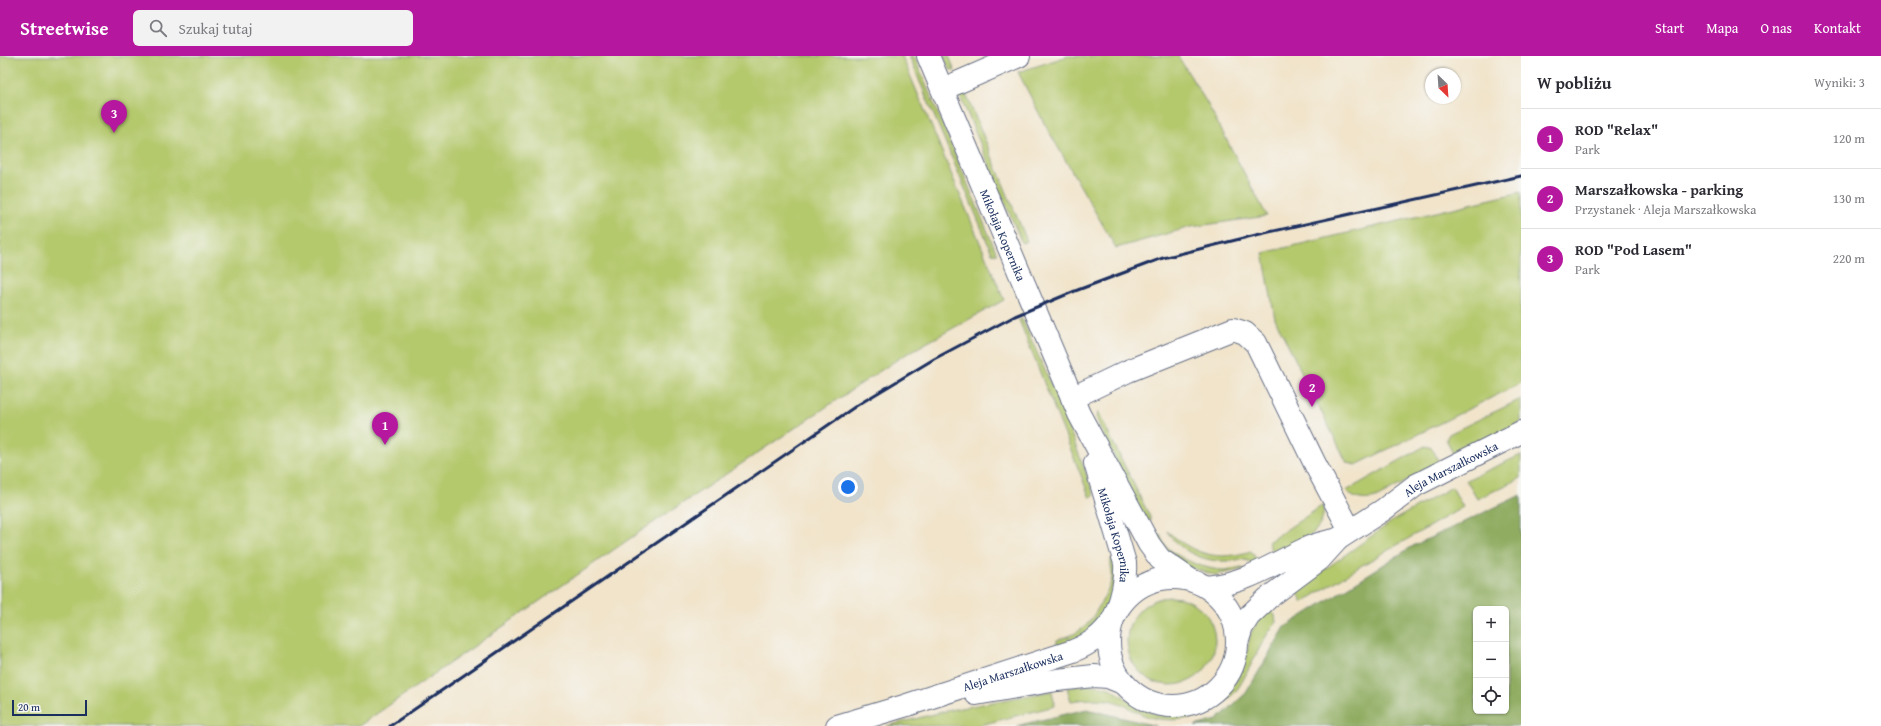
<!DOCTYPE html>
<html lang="pl">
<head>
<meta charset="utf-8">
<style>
	body { margin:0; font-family:"Gentium Book Plus",serif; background:#f2f2f3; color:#2b2b33 }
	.controls { position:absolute; right:12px; bottom:12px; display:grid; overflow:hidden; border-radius:6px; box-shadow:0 1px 3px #0004 }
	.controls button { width:36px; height:36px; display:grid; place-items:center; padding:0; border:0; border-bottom:1px solid #e1e1e2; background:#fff; color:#2b2b33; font:20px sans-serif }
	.compass { position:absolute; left:1425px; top:12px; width:36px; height:36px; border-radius:50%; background:#fff; box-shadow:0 1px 3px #0004; rotate:155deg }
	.scale { position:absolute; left:12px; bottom:10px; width:75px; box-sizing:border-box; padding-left:4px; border:2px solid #1b2f5e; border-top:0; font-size:11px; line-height:14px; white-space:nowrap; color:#1b2f5e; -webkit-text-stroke:3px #f6f6f2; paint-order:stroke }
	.you { position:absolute; left:848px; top:431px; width:14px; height:14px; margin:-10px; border:3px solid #fff; border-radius:50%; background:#1a73e8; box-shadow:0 0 0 6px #1a73e833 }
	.badge { display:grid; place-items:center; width:26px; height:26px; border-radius:50%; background:#b5179e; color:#fff; font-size:13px; font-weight:700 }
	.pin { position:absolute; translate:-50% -33px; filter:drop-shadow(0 1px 2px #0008) }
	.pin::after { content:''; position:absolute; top:21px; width:14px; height:12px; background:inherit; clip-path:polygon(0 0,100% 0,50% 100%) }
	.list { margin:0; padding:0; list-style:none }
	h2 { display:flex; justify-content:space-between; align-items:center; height:52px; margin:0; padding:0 16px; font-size:17px }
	h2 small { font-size:13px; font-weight:400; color:#7c7c81 }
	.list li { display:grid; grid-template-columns:26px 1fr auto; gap:12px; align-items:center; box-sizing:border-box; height:60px; padding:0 16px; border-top:1px solid #e1e1e2 }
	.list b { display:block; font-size:15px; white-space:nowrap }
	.list p { margin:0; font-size:13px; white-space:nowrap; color:#7c7c81 }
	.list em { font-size:13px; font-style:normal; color:#7c7c81 }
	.icon { flex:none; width:22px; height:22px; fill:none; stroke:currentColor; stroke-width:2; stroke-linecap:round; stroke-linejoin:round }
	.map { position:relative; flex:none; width:1521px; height:670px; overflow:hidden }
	header { display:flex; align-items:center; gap:24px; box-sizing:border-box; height:56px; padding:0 20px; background:#b5179e; color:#fff }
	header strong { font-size:19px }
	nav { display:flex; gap:22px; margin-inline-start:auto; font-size:14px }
	.search { width:280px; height:36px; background:#f2f2f3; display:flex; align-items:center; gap:10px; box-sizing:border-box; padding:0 14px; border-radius:6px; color:#7c7c81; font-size:15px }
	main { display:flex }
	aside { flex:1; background:#fff }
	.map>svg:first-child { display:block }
	.green { fill:#b4c86c; stroke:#687c65 }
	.forest { fill:#8fac60; stroke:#556e5f; fill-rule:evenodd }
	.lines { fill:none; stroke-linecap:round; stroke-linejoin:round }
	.minor-casing { stroke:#666e84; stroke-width:24 }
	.major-casing { stroke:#666e84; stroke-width:24 }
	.minor { stroke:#fff; stroke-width:22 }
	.major { stroke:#fff; stroke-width:22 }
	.rail { stroke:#1b2f5e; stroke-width:3 }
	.labels { text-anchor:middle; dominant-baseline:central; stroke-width:3; stroke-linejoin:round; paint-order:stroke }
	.street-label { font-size:12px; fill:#1b2f5e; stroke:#f6f6f2 }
</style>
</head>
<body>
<header>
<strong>Streetwise</strong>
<div class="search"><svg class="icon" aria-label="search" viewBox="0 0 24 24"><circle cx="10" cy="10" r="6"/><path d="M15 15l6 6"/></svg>Szukaj tutaj</div>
<nav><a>Start</a><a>Mapa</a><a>O nas</a><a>Kontakt</a></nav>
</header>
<main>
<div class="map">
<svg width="1521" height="670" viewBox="0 0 1521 670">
	<rect width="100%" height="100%" fill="#f6f6f2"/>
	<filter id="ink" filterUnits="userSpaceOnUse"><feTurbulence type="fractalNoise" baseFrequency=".025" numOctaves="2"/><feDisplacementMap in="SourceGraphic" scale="8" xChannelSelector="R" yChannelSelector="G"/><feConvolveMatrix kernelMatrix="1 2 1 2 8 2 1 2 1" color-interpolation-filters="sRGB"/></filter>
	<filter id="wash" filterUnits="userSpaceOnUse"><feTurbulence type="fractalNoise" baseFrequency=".012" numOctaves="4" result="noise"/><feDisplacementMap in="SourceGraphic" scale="16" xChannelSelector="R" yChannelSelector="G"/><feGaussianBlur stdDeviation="0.9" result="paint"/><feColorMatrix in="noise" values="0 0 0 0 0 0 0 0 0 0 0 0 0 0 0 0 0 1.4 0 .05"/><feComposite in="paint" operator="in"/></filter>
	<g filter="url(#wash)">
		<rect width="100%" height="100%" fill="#f1e4cb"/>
		<!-- green -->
		<g class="green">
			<path d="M 0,0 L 902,0 L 1004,244 L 901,301 L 638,477 L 359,670 L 0,670 Z"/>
			<path d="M 909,0 L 914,0 L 997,198 L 992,197 Z"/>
			<path d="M 944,0 L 949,0 L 955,15 L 949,13 Z"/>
			<path d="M 1068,0 L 1178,0 L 1207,47 L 1267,160 L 1191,171 L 1116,192 L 1044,67 L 1018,16 Z"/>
			<path d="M 965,36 L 1027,185 L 1022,187 L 961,42 Z"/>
			<path d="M 1521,136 L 1521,327 L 1356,409 L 1347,407 L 1275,263 L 1263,197 Z"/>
			<path d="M 1022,263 L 1057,341 L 1094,438 L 1090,442 L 1019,264 Z"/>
			<path d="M 1521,343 L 1521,366 L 1454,399 L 1446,383 L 1449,378 Z"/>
			<path d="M 1098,356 L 1150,461 L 1150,465 L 1147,466 L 1100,372 L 1097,363 Z"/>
			<path d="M 1425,390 L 1432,392 L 1440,407 L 1376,442 C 1365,445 1354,444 1346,435 Z"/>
			<path d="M 1521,399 L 1521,422 L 1477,443 L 1466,424 Z"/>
			<path d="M 1452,431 L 1463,451 L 1359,511 L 1303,546 L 1296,534 L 1394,464 Z"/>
			<path d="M 1323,449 C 1328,479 1294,488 1273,499 L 1268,486 Z"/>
			<path d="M 1167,475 C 1194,498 1216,506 1251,495 L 1259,507 L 1254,509 C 1244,500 1237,505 1225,505 C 1203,506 1178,494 1167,475 Z"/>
			<path d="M 1160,479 C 1162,483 1164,489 1168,492 C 1179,503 1207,514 1223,514 C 1230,514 1238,510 1244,513 L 1215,519 L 1188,511 L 1178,506 L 1155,481 Z"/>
			<path d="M 1112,501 L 1117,513 L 1111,541 L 1100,561 L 1095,569 L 1083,579 L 1057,590 L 1057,584 C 1084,576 1089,569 1102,545 C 1106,537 1110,531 1112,522 C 1113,514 1109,508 1112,501 Z"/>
			<circle cx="1171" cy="585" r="44"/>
			<path d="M 1269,553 L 1275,559 L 1276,566 C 1262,584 1254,604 1243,624 C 1226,657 1184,670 1149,661 C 1138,658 1129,650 1119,647 C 1103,641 1087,643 1071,645 L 1067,632 C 1081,630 1096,627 1109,632 C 1120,637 1132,648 1143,653 C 1172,668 1210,659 1230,633 C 1245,615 1245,602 1250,580 C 1253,570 1262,561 1269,553 Z"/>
			<path d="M 1052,635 L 1055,650 L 976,670 L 887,670 L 950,654 Z"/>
		</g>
		<!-- forest -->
		<g class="forest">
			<path d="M 1521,439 L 1521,670 L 1195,670 L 1217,664 L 1246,637 L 1285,571 L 1413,490 ZM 1476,553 L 1506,553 L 1506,655 L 1476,655 Z"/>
			<path d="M 1087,653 L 1156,670 L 1016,670 Z"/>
		</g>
	</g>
	<g filter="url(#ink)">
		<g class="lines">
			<defs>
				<g id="minor">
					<path id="s1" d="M 928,0 L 1079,358 L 1149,488 L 1160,503 L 1189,523"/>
					<path d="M 943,33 L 1019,0"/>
					<path d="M 1072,342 L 1128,315 L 1233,273 L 1245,277 L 1256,287 L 1316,410 L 1350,474"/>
					<path id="s2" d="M 1095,407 L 1125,507 C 1126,524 1123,538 1117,554"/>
				</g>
				<g id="major">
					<circle cx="1173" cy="586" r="64"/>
					<path d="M 1207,531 C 1246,527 1271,509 1305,493 C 1315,488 1327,486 1338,483"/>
					<path id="s3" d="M 1237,587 L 1242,571 L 1249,560 L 1268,542 L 1319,504 L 1338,483 L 1383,454 L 1416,429 L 1521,376"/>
					<path d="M 976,638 L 1057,624 L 1094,620 L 1108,621 L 1123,627"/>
					<path id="s4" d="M 837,670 L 904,650 L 1073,595 C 1090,588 1102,580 1112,565"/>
				</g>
			</defs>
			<!-- minor casing -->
			<use href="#minor" class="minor-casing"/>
			<!-- major casing -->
			<use href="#major" class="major-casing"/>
			<!-- minor -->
			<use href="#minor" class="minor"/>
			<!-- major -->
			<use href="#major" class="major"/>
			<!-- rail -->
			<path class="rail" d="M 390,670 L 856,350 L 934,303 L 1015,260 L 1075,235 L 1163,202 L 1256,179 L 1521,120"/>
		</g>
	</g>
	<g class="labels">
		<!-- street labels -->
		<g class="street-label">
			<text stroke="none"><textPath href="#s1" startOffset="194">Mikołaja Kopernika</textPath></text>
			<text stroke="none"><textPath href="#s3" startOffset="281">Aleja Marszałkowska</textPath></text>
			<text stroke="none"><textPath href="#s2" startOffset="75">Mikołaja Kopernika</textPath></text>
			<text stroke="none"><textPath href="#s4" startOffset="184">Aleja Marszałkowska</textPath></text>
		</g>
	</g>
</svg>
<div class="controls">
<button>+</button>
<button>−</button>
<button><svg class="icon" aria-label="locate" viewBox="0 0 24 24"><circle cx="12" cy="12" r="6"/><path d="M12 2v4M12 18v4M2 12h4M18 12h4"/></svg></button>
</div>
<svg class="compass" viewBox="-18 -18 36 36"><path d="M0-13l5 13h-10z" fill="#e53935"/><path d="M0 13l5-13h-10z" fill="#7c7c81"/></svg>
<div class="scale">20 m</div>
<div class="you"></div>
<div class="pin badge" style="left:385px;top:389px">1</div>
<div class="pin badge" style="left:1312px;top:351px">2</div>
<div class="pin badge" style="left:114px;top:77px">3</div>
</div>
<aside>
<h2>W pobliżu<small>Wyniki: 3</small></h2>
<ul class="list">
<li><span class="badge">1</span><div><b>ROD &quot;Relax&quot;</b><p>Park</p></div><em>120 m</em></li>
<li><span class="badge">2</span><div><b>Marszałkowska - parking</b><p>Przystanek · Aleja Marszałkowska</p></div><em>130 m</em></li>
<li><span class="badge">3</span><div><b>ROD &quot;Pod Lasem&quot;</b><p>Park</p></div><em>220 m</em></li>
</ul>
</aside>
</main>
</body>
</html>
